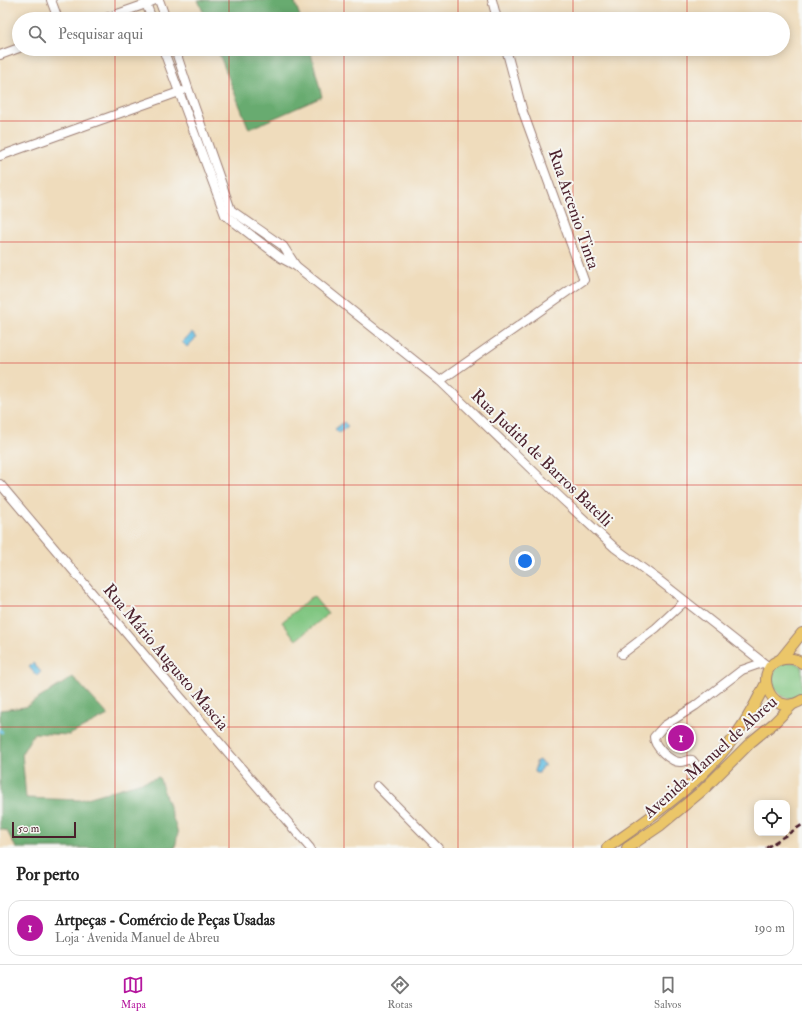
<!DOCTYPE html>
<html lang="pt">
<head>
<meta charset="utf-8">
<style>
	body { margin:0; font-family:"IM FELL Double Pica",serif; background:#f2f2f2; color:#222 }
	.controls { position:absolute; right:12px; bottom:12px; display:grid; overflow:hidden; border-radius:8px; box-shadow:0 2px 10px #0003 }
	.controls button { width:36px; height:36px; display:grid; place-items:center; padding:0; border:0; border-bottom:1px solid #e0e0e0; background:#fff; color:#222; font:20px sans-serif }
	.scale { position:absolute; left:12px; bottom:10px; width:64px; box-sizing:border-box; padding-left:4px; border:2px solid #4a1f2b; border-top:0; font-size:11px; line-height:14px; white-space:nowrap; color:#4a1f2b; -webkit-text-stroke:3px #f6f6f2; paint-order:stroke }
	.you { position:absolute; left:525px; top:561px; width:14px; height:14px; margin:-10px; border:3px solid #fff; border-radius:50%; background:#1a73e8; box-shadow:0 0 0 6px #1a73e833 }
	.badge { display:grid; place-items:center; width:26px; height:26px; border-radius:50%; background:#b5179e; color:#fff; font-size:13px; font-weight:700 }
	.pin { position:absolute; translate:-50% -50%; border:2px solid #fff; box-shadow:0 1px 4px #0006 }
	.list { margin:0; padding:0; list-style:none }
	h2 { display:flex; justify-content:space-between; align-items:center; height:52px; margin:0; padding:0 16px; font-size:17px }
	h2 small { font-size:13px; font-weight:400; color:#767676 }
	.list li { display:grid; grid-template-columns:26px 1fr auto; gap:12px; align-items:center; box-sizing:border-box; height:56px; margin:0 8px 8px; padding:0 8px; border:1px solid #e0e0e0; border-radius:12px }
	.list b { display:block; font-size:15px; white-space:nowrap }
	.list p { margin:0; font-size:13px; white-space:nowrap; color:#767676 }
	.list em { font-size:13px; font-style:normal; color:#767676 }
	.icon { flex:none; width:22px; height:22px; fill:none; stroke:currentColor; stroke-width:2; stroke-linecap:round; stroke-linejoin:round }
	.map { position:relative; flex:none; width:802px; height:848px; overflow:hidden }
	.search { position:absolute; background:#fff; box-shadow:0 2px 10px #0003; left:12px; right:12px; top:12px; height:44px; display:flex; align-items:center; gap:10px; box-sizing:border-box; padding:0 14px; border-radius:22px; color:#767676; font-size:15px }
	.sheet { height:116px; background:#fff }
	nav { display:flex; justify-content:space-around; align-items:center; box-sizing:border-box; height:56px; border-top:1px solid #e0e0e0; background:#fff; font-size:11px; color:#767676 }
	nav a { display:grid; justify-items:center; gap:2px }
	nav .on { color:#b5179e }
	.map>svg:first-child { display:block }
	.green { fill:#80c681; stroke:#657256 }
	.forest { fill:#68ab6f; stroke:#59654d }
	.water { fill:#66c0e3; stroke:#587087 }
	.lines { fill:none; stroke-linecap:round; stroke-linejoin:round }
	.stream { stroke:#66c0e3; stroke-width:2.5 }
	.minor-casing { stroke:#9c7e74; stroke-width:10 }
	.major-casing { stroke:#9c7e74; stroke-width:12 }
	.minor { stroke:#fff; stroke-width:8 }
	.major { stroke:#ebc669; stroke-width:10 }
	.rail { stroke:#4a1f2b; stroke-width:2.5; stroke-dasharray:6 3; stroke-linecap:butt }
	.grid { fill:none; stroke:#d62828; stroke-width:1; stroke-opacity:0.55 }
	.labels { text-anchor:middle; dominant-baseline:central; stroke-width:4; stroke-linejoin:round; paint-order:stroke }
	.street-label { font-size:17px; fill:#4a1f2b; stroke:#f6f6f2 }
</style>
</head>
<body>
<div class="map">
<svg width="802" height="848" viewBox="0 0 802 848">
	<rect width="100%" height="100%" fill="#f6f6f2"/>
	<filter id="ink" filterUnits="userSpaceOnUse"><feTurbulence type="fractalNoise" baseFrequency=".025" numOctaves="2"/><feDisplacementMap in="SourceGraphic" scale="8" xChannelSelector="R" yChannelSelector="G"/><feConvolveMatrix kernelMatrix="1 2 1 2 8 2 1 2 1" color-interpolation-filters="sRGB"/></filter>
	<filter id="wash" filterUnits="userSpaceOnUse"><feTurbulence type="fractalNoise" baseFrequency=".012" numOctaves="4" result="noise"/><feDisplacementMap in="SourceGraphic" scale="16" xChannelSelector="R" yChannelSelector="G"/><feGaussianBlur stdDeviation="0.9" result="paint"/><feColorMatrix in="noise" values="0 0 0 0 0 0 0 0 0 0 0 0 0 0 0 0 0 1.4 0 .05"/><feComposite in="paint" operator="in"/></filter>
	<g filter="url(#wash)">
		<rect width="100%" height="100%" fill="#efdcbc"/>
		<!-- green -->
		<g class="green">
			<path d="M 313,596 L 328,614 L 296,640 L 282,622 Z"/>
			<path d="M 794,662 L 802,666 L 802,694 C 778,711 760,672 784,663 C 787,662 791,662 794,662 Z"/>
		</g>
		<!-- forest -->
		<g class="forest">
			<path d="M 198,0 L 294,0 L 301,19 L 206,19 Z"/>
			<path d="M 217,49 L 310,49 L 322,97 L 249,129 Z"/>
			<path d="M 73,677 L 108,715 L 69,735 L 34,733 L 22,753 L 26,798 L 80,800 L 159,777 L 178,833 L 175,848 L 16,848 L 7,831 L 0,829 L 0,710 L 25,707 Z"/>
		</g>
		<!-- water -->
		<g class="water">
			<path d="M 192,333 L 196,338 L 187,347 L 182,342 Z"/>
			<path d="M 344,422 L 348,426 L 339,433 L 335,429 Z"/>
			<path d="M 33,663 L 41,672 L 37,676 L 29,667 Z"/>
			<path d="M 538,760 L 540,761 L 541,763 L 545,764 L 545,766 L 542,766 L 539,773 L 536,773 L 534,772 C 534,768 537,766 536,762 Z"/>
		</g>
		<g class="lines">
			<!-- stream -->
			<path class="stream" d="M 0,730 L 2,732"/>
		</g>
	</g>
	<g filter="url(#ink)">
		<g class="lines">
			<defs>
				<g id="minor">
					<path d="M 51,0 L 58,19"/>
					<path d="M 159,0 L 166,19"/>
					<path d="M 492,0 L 497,19"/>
					<path d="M 145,1 L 152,19"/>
					<path d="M 103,19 L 146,4 L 155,0"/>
					<path d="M 163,49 L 225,215 L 281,258 L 296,266 L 440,381 L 561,498 L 615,548 L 656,578 L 770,668"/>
					<path d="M 175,49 L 188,88 L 231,210 L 283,246 L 296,266"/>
					<path d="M 0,55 L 19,48"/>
					<path d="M 0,156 L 182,91"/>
					<path d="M 440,381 L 584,280 L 523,112 L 506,49"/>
					<path d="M 0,484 L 159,672 L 310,848"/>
					<path d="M 622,654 L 656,628 L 685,601"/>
					<path d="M 703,773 L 692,760 C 688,759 684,762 680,762 C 670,762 654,746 654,737 L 664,726 L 695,706 L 742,670 L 762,663"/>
					<path d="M 377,786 L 438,848"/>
				</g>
				<g id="major">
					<path d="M 781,659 L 802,633"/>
					<path d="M 802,663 C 797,659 791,658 784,659 C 750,664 769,721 802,700"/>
					<path d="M 607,848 C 656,813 709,778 742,726 C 751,713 758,698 766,683"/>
					<path d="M 627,848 L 661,825 L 703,790 L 751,742 L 774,723 L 793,704"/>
				</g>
			</defs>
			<!-- minor casing -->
			<use href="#minor" class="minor-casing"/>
			<!-- major casing -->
			<use href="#major" class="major-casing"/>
			<!-- minor -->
			<use href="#minor" class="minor"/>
			<!-- major -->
			<use href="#major" class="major"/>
			<!-- rail -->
			<path class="rail" d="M 766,848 L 802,825"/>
		</g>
	</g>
	<!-- grid -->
	<path class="grid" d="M 115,0 L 115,19M 229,0 L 229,19M 344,0 L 344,19M 458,0 L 458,19M 573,0 L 573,19M 687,0 L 687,19M 115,49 L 115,848M 229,49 L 229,848M 344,49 L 344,848M 458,49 L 458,848M 573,49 L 573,848M 687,49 L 687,848M 0,121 L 802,121M 0,242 L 802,242M 0,363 L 802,363M 0,485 L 802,485M 0,606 L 802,606M 0,727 L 802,727"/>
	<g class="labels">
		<!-- street labels -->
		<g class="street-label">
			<text transform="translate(574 209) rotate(71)">Rua Arcenio Tinta</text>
			<text transform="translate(542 458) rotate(44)">Rua Judith de Barros Batelli</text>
			<text transform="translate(166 657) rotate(50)">Rua Mário Augusto Mascia</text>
			<text transform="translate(710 757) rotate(-42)">Avenida Manuel de Abreu</text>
		</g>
	</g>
</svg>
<div class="controls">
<button><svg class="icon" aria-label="locate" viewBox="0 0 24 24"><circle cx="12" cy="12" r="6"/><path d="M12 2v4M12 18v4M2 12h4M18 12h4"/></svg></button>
</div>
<div class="scale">50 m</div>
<div class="you"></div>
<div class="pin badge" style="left:681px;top:738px">1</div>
<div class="search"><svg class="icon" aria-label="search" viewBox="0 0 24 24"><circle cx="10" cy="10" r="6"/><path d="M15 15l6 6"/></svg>Pesquisar aqui</div>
</div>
<section class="sheet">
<h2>Por perto<small></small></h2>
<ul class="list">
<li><span class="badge">1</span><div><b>Artpeças - Comércio de Peças Usadas</b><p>Loja · Avenida Manuel de Abreu</p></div><em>190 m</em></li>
</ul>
</section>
<nav>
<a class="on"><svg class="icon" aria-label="map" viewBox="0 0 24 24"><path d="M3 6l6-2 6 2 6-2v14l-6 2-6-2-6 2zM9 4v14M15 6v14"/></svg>Mapa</a>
<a><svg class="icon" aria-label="directions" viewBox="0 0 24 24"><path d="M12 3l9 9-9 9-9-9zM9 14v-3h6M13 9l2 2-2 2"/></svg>Rotas</a>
<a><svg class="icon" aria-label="saved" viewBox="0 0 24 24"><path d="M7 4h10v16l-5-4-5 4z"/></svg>Salvos</a>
</nav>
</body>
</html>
